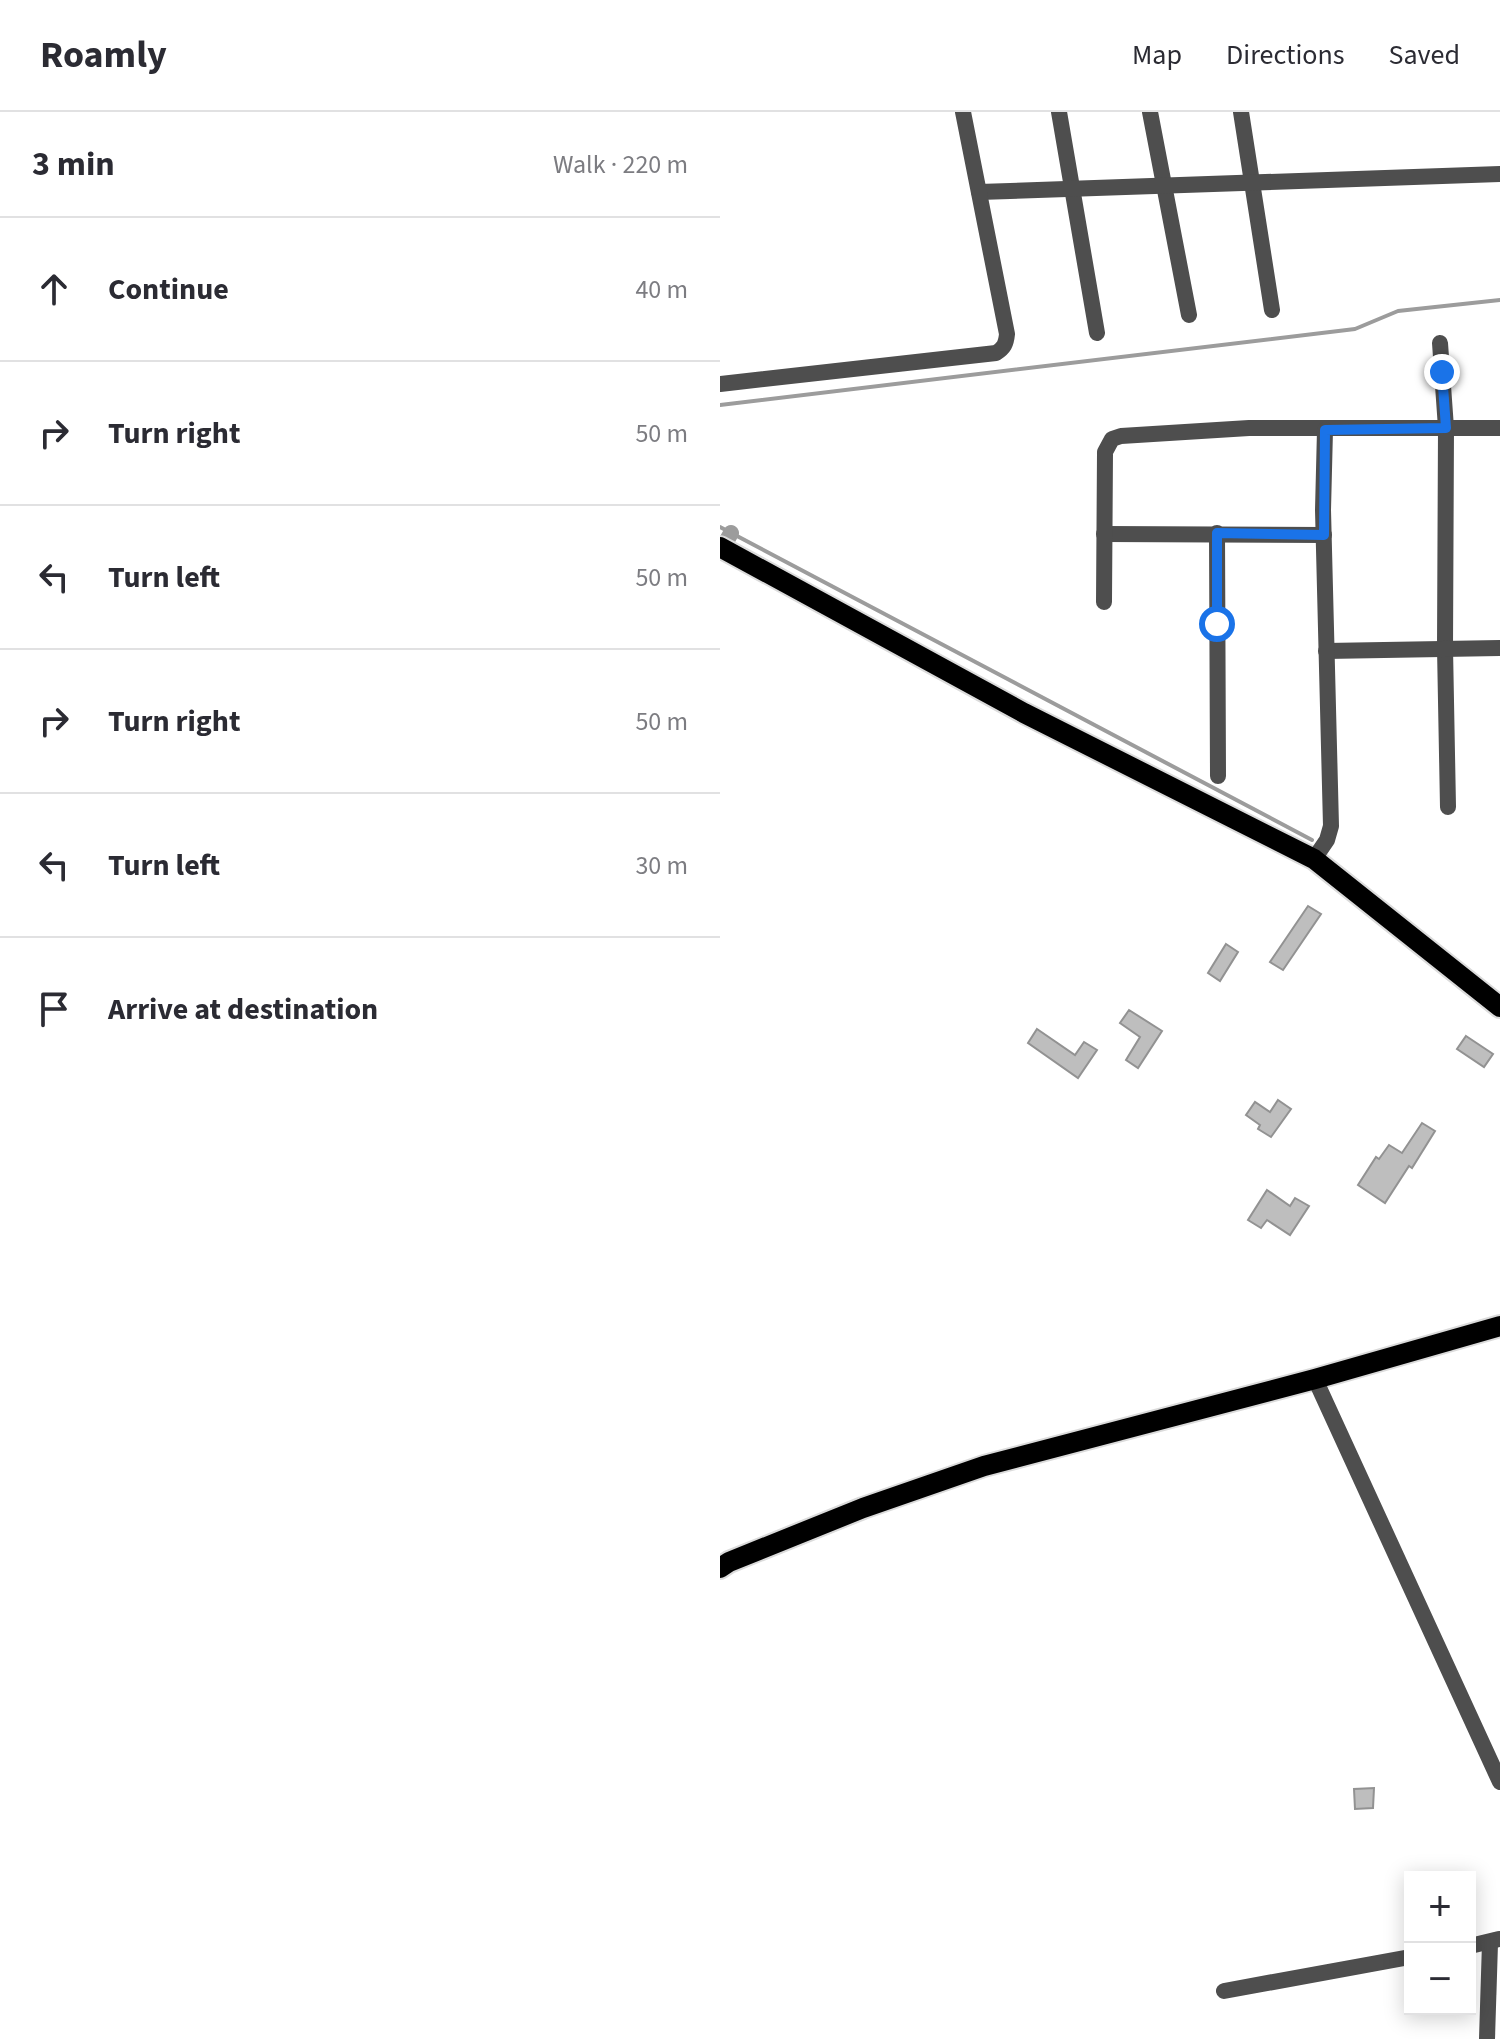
<!DOCTYPE html>
<html lang="en">
<head>
<meta charset="utf-8">
<style>
	body { margin:0; font-family:"Source Sans 3",sans-serif; background:#f2f2f3; color:#2b2b33 }
	.controls { position:absolute; right:24px; bottom:24px; display:grid; overflow:hidden; border-radius:0px; box-shadow:0 4px 20px #0003 }
	.controls button { width:72px; height:72px; display:grid; place-items:center; padding:0; border:0; border-bottom:2px solid #e1e1e2; background:#fff; color:#2b2b33; font:40px sans-serif }
	.stop { position:absolute; width:24px; height:24px; margin:-18px; border:6px solid #1a73e8; border-radius:50%; background:#fff }
	.stop.end { background:#1a73e8; border-color:#fff; box-shadow:0 2px 8px #0008 }
	.list { margin:0; padding:0; list-style:none }
	h2 { display:flex; justify-content:space-between; align-items:center; height:104px; margin:0; padding:0 32px; font-size:34px }
	h2 small { font-size:26px; font-weight:400; color:#7c7c81 }
	.list li { display:grid; grid-template-columns:52px 1fr auto; gap:24px; align-items:center; box-sizing:border-box; height:144px; padding:0 32px; border-top:2px solid #e1e1e2 }
	.list b { display:block; font-size:30px; white-space:nowrap }
	.list em { font-size:26px; font-style:normal; color:#7c7c81 }
	.icon { flex:none; width:44px; height:44px; fill:none; stroke:currentColor; stroke-width:2; stroke-linecap:round; stroke-linejoin:round }
	.map { position:relative; flex:none; width:780px; height:1927px; overflow:hidden }
	header { display:flex; align-items:center; gap:48px; box-sizing:border-box; height:112px; padding:0 40px; background:#fff; border-bottom:2px solid #e1e1e2 }
	header strong { font-size:38px }
	nav { display:flex; gap:44px; margin-inline-start:auto; font-size:28px }
	main { display:flex }
	aside { flex:1; background:#fff }
	.map>svg:first-child { display:block }
	.lines { fill:none; stroke-linecap:round; stroke-linejoin:round }
	.stream { stroke:#9c9c9c; stroke-width:4 }
	.canal { stroke:#9c9c9c; stroke-width:16 }
	.building { fill:#bebebe; stroke:#929292; stroke-width:2 }
	.major-casing { stroke:#dbdbdb; stroke-width:24 }
	.minor { stroke:#4e4e4e; stroke-width:16 }
	.major { stroke:#000; stroke-width:20 }
	.route { stroke:#1a73e8; stroke-width:10 }
</style>
</head>
<body>
<header>
<strong>Roamly</strong>
<nav><a>Map</a><a>Directions</a><a>Saved</a></nav>
</header>
<main>
<aside>
<h2>3 min<small>Walk · 220 m</small></h2>
<ul class="list">
<li><svg class="icon" aria-label="ahead" viewBox="0 0 24 24"><path d="M12 20V5M6 11l6-6 6 6"/></svg><div><b>Continue</b></div><em>40 m</em></li>
<li><svg class="icon" aria-label="right" viewBox="0 0 24 24"><path d="M7 20v-9h11M14 6l5 5-5 5"/></svg><div><b>Turn right</b></div><em>50 m</em></li>
<li><svg class="icon" aria-label="left" viewBox="0 0 24 24"><path d="M17 20v-9H6M10 6l-5 5 5 5"/></svg><div><b>Turn left</b></div><em>50 m</em></li>
<li><svg class="icon" aria-label="right" viewBox="0 0 24 24"><path d="M7 20v-9h11M14 6l5 5-5 5"/></svg><div><b>Turn right</b></div><em>50 m</em></li>
<li><svg class="icon" aria-label="left" viewBox="0 0 24 24"><path d="M17 20v-9H6M10 6l-5 5 5 5"/></svg><div><b>Turn left</b></div><em>30 m</em></li>
<li><svg class="icon" aria-label="arrive" viewBox="0 0 24 24"><path d="M6 21V4h12l-3 4 3 4H6"/></svg><div><b>Arrive at destination</b></div></li>
</ul>
</aside>
<div class="map">
<svg width="780" height="1927" viewBox="0 0 780 1927">
	<rect width="100%" height="100%" fill="#fff"/>
	<g class="lines">
		<!-- stream -->
		<g class="stream">
			<path d="M 0,293 L 635,217 L 678,199 L 780,188"/>
			<path d="M 0,415 L 592,728"/>
		</g>
		<!-- canal -->
		<path class="canal" d="M 0,441 L 11,421"/>
	</g>
	<!-- building -->
	<g class="building">
		<path d="M 588,794 L 601,802 L 563,858 L 550,850 Z"/>
		<path d="M 506,832 L 518,840 L 500,869 L 488,861 Z"/>
		<path d="M 409,898 L 442,919 L 418,956 L 406,948 L 420,925 L 400,911 Z"/>
		<path d="M 317,917 L 355,943 L 364,930 L 377,938 L 358,966 L 308,931 Z"/>
		<path d="M 746,924 L 773,942 L 764,955 L 737,937 Z"/>
		<path d="M 558,988 L 571,997 L 551,1025 L 538,1017 L 540,1013 L 526,1003 L 535,990 L 550,1000 Z"/>
		<path d="M 702,1011 L 715,1019 L 692,1056 L 689,1054 L 665,1091 L 638,1073 L 656,1045 L 659,1047 L 669,1033 L 682,1041 Z"/>
		<path d="M 547,1078 L 570,1094 L 575,1086 L 589,1094 L 570,1123 L 547,1108 L 541,1116 L 528,1108 Z"/>
		<path d="M 654,1676 L 653,1696 L 635,1697 L 634,1677 Z"/>
	</g>
	<g class="lines">
		<defs>
			<g id="major">
				<path d="M 0,435 L 304,601 L 594,747 L 780,895"/>
				<path d="M 0,1456 L 9,1450 L 143,1396 L 264,1354 L 595,1267 L 780,1214"/>
			</g>
		</defs>
		<!-- major casing -->
		<use href="#major" class="major-casing"/>
		<!-- minor -->
		<g class="minor">
			<path d="M 339,0 L 377,221"/>
			<path d="M 430,0 L 469,203"/>
			<path d="M 521,0 L 552,198"/>
			<path d="M 259,80 L 780,62"/>
			<path d="M 720,231 L 726,316 L 725,536 L 728,695"/>
			<path d="M 0,272 L 276,241 C 284,236 286,232 287,222 L 243,0"/>
			<path d="M 497,421 L 498,664"/>
			<path d="M 384,422 L 604,423"/>
			<path d="M 384,490 L 385,340 L 392,327 L 401,324 L 529,316 L 780,316"/>
			<path d="M 606,539 L 780,536"/>
			<path d="M 594,747 L 607,728 L 611,714 L 603,398 L 605,318"/>
			<path d="M 595,1267 L 780,1670"/>
			<path d="M 750,1834 L 779,1827"/>
			<path d="M 504,1879 L 690,1845"/>
			<path d="M 767,1927 L 770,1831"/>
		</g>
		<!-- major -->
		<use href="#major" class="major"/>
	</g>
	<g class="lines">
		<!-- route -->
		<path class="route" d="M 497,512 L 497,421 L 604,423 L 605,318 L 726,316 L 722,260"/>
	</g>
</svg>
<div class="controls">
<button>+</button>
<button>−</button>
</div>
<div class="stop" style="left:497px;top:512px"></div>
<div class="stop end" style="left:722px;top:260px"></div>
</div>
</main>
</body>
</html>
